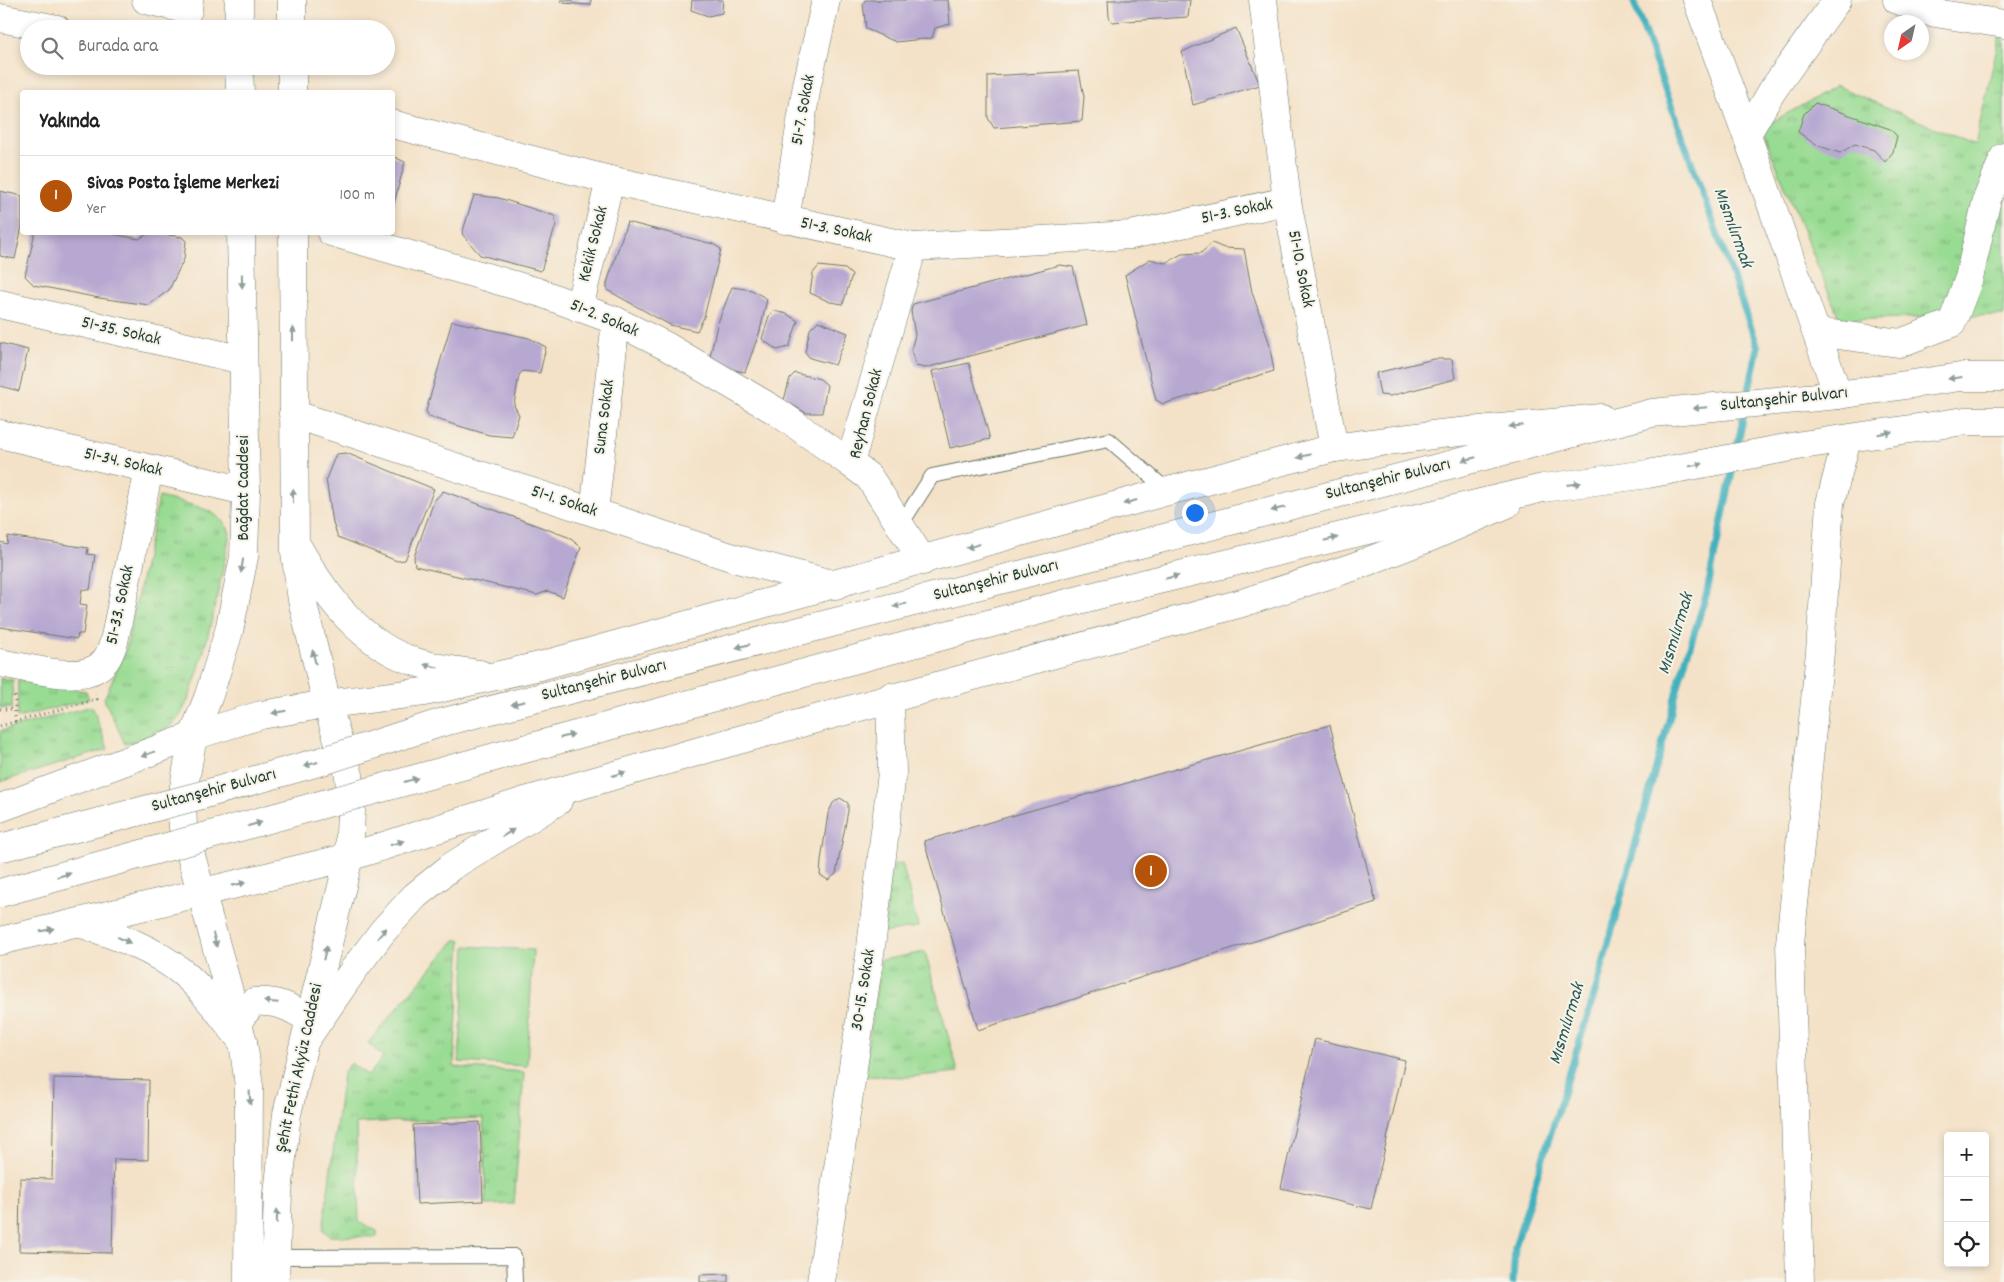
<!DOCTYPE html>
<html lang="tr">
<head>
<meta charset="utf-8">
<style>
	body { margin:0; font-family:Dekko,sans-serif; background:#f2f2f2; color:#222 }
	.controls { position:absolute; right:15px; bottom:15px; display:grid; overflow:hidden; border-radius:5px; box-shadow:0 2px 8px #0003 }
	.controls button { width:45px; height:45px; display:grid; place-items:center; padding:0; border:0; border-bottom:1px solid #e0e0e0; background:#fff; color:#222; font:25px sans-serif }
	.compass { position:absolute; left:1884px; top:15px; width:45px; height:45px; border-radius:50%; background:#fff; box-shadow:0 2px 8px #0003; rotate:214deg }
	.you { position:absolute; left:1194px; top:512px; width:18px; height:18px; margin:-12px; border:4px solid #fff; border-radius:50%; background:#1a73e8; box-shadow:0 0 0 8px #1a73e833 }
	.badge { display:grid; place-items:center; width:32px; height:32px; border-radius:50%; background:#b45309; color:#fff; font-size:16px; font-weight:700 }
	.pin { position:absolute; translate:-50% -50%; border:2px solid #fff; box-shadow:0 1px 5px #0006 }
	.list { margin:0; padding:0; list-style:none }
	h2 { display:flex; justify-content:space-between; align-items:center; height:65px; margin:0; padding:0 20px; font-size:21px }
	h2 small { font-size:16px; font-weight:400; color:#767676 }
	.list li { display:grid; grid-template-columns:32px 1fr auto; gap:15px; align-items:center; box-sizing:border-box; height:80px; padding:0 20px; border-top:1px solid #e0e0e0 }
	.list b { display:block; font-size:19px; white-space:nowrap }
	.list p { margin:0; font-size:16px; white-space:nowrap; color:#767676 }
	.list em { font-size:16px; font-style:normal; color:#767676 }
	.icon { flex:none; width:28px; height:28px; fill:none; stroke:currentColor; stroke-width:2; stroke-linecap:round; stroke-linejoin:round }
	.map { position:relative; flex:none; width:2004px; height:1282px; overflow:hidden }
	.search { position:absolute; background:#fff; box-shadow:0 2px 8px #0003; left:20px; top:20px; width:375px; height:55px; display:flex; align-items:center; gap:12px; box-sizing:border-box; padding:0 18px; border-radius:28px; color:#767676; font-size:19px }
	.panel { position:absolute; background:#fff; box-shadow:0 2px 8px #0003; left:20px; top:90px; width:375px; height:145px; border-radius:5px }
	.map>svg:first-child { display:block }
	.grass { fill:url(#grass-tufts); stroke:#5c8c63 }
	.pitch { fill:#98db92; stroke:#5c8c63 }
	.lines { fill:none; stroke-linecap:round; stroke-linejoin:round }
	.stream { stroke:#43b1be; stroke-width:7 }
	.building { fill:#b7a8d1 }
	.lane-casing { stroke:#6a7768; stroke-width:16 }
	.street-casing { stroke:#6a7768; stroke-width:29 }
	.secondary-casing { stroke:#6a7768; stroke-width:29 }
	.primary-casing { stroke:#6a7768; stroke-width:29 }
	.highway-casing { stroke:#6a7768; stroke-width:29 }
	.path { stroke:#6a7768; stroke-width:3; stroke-dasharray:1 4; stroke-linecap:butt }
	.lane { stroke:#fff; stroke-width:14 }
	.street { stroke:#fff; stroke-width:28 }
	.secondary { stroke:#fff; stroke-width:28 }
	.primary { stroke:#fff; stroke-width:28 }
	.highway { stroke:#fff; stroke-width:28 }
	.highway-bridge-casing { stroke:#6a7768; stroke-width:29; stroke-linecap:butt }
	.highway-bridge { stroke:#fff; stroke-width:28 }
	.oneway { fill:#8f9e9a }
	.labels { text-anchor:middle; dominant-baseline:central; stroke-width:4; stroke-linejoin:round; paint-order:stroke }
	.street-label { font-size:18px; fill:#1f3d34; stroke:#f7f3e8 }
	.water-label { font-size:19px; font-style:italic; fill:#285a56; stroke:#f7f3e8 }
</style>
</head>
<body>
<div class="map">
<svg width="2004" height="1282" viewBox="0 0 2004 1282">
	<defs>
		<pattern id="grass-tufts" width="24" height="20" patternUnits="userSpaceOnUse" patternTransform="scale(1.25)"><rect width="24" height="20" fill="#98db92"/><path d="M3 7l-1-3M5 7V3M7 7l1-3M15 17l-1-3M17 17v-4M19 17l1-3" fill="none" stroke="#7bb378"/></pattern>
	</defs>
	<rect width="100%" height="100%" fill="#f7f3e8"/>
	<filter id="ink" filterUnits="userSpaceOnUse"><feTurbulence type="fractalNoise" baseFrequency=".02" numOctaves="2"/><feDisplacementMap in="SourceGraphic" scale="10" xChannelSelector="R" yChannelSelector="G"/><feConvolveMatrix kernelMatrix="1 2 1 2 8 2 1 2 1" color-interpolation-filters="sRGB"/></filter>
	<filter id="wash" filterUnits="userSpaceOnUse"><feTurbulence type="fractalNoise" baseFrequency=".0096" numOctaves="4" result="noise"/><feDisplacementMap in="SourceGraphic" scale="20" xChannelSelector="R" yChannelSelector="G"/><feGaussianBlur stdDeviation="1.12" result="paint"/><feColorMatrix in="noise" values="0 0 0 0 0 0 0 0 0 0 0 0 0 0 0 0 0 1.4 0 .05"/><feComposite in="paint" operator="in"/></filter>
	<g filter="url(#wash)">
		<rect width="100%" height="100%" fill="#f4e2c8"/>
		<!-- grass -->
		<g class="grass">
			<path d="M 2004,17 L 2004,315 L 1840,320 L 1761,128 L 1837,86 L 1975,145 Z"/>
			<path d="M 159,497 C 184,504 220,506 230,533 C 223,569 198,702 174,723 C 161,734 140,739 125,744 L 104,699 L 126,649 Z"/>
			<path d="M 0,678 L 13,680 L 12,708 L 0,708 Z"/>
			<path d="M 18,680 L 86,691 L 89,699 L 17,718 Z"/>
			<path d="M 92,706 L 108,749 L 0,782 L 0,731 Z"/>
			<path d="M 902,863 L 918,927 L 884,933 L 891,865 Z"/>
			<path d="M 455,940 L 461,940 L 454,1067 L 524,1072 L 514,1204 L 486,1205 L 483,1118 L 356,1123 L 359,1222 L 377,1231 L 377,1237 L 330,1236 L 323,1230 L 343,1073 L 351,1063 L 368,1076 L 383,1057 L 368,1043 Z"/>
			<path d="M 925,952 L 958,1072 L 909,1077 L 863,1076 L 881,960 Z"/>
		</g>
		<!-- pitch -->
		<path class="pitch" d="M 466,946 L 533,950 L 527,1066 L 459,1062 Z"/>
		<g class="lines">
			<!-- stream -->
			<g class="stream">
				<path d="M 1633,0 L 1758,347 L 1747,399"/>
				<path d="M 1736,452 L 1745,409"/>
				<path d="M 1513,1282 L 1515,1247 L 1597,986 L 1681,675 L 1707,592 L 1734,463"/>
			</g>
		</g>
		<g id="blocks">
			<!-- building -->
			<g class="building">
				<path d="M 560,0 L 591,0 L 591,5 L 563,3 Z"/>
				<path d="M 692,0 L 723,0 L 722,13 L 708,16 L 691,10 Z"/>
				<path d="M 865,0 L 948,0 L 950,24 L 935,28 L 932,38 L 896,42 L 866,29 L 863,4 Z"/>
				<path d="M 1108,0 L 1190,0 L 1188,17 L 1112,22 L 1109,17 Z"/>
				<path d="M 1236,28 L 1260,85 L 1193,105 L 1182,52 Z"/>
				<path d="M 1079,71 L 1084,97 L 1082,121 L 994,128 L 988,118 L 988,76 Z"/>
				<path d="M 1815,103 L 1890,129 L 1897,136 L 1893,152 L 1885,162 L 1874,150 L 1855,144 L 1840,153 L 1816,145 L 1798,132 L 1804,114 Z"/>
				<path d="M 392,156 L 405,162 L 393,207 L 392,207 Z"/>
				<path d="M 0,191 L 22,196 L 22,226 L 15,259 L 0,256 Z"/>
				<path d="M 474,195 L 499,198 L 555,216 L 556,225 L 541,271 L 480,255 L 462,234 Z"/>
				<path d="M 627,222 L 713,244 L 721,249 L 704,317 L 697,331 L 670,325 L 607,290 L 607,283 Z"/>
				<path d="M 35,232 L 102,232 L 139,239 L 150,232 L 182,237 L 186,241 L 184,259 L 169,290 L 149,305 L 99,298 L 34,285 L 25,276 Z"/>
				<path d="M 1212,243 L 1224,248 L 1244,249 L 1252,292 L 1269,342 L 1274,371 L 1163,404 L 1156,400 L 1125,275 L 1150,259 L 1165,263 L 1182,254 L 1201,253 Z"/>
				<path d="M 1060,265 L 1073,267 L 1087,325 L 925,368 L 916,366 L 911,350 L 915,335 L 911,311 L 913,304 Z"/>
				<path d="M 819,266 L 845,269 L 852,275 L 843,304 L 830,302 L 810,293 L 813,273 Z"/>
				<path d="M 732,287 L 752,290 L 767,299 L 760,331 L 745,372 L 728,369 L 709,361 L 717,325 Z"/>
				<path d="M 774,311 L 787,314 L 798,321 L 789,347 L 777,350 L 762,339 L 769,316 Z"/>
				<path d="M 452,321 L 529,338 L 546,347 L 540,373 L 523,371 L 519,375 L 514,405 L 519,415 L 512,437 L 489,435 L 429,417 L 426,411 Z"/>
				<path d="M 818,321 L 848,333 L 835,365 L 810,358 L 805,352 L 810,329 Z"/>
				<path d="M 0,343 L 28,350 L 19,391 L 0,386 Z"/>
				<path d="M 1434,359 L 1452,359 L 1455,379 L 1390,396 L 1380,395 L 1376,373 Z"/>
				<path d="M 969,363 L 990,439 L 950,448 L 932,371 Z"/>
				<path d="M 795,373 L 820,379 L 827,385 L 822,413 L 806,413 L 784,400 L 790,378 Z"/>
				<path d="M 346,453 L 434,489 L 405,560 L 397,561 L 338,537 L 333,523 L 326,479 L 336,454 Z"/>
				<path d="M 443,491 L 568,537 L 581,547 L 563,597 L 548,591 L 537,595 L 415,566 L 414,557 L 434,501 Z"/>
				<path d="M 8,536 L 88,548 L 87,554 L 95,555 L 90,590 L 82,589 L 80,604 L 87,605 L 83,634 L 78,634 L 77,639 L 0,627 L 0,542 L 7,544 Z"/>
				<path d="M 1330,725 L 1376,902 L 978,1030 L 924,841 Z"/>
				<path d="M 840,798 L 848,803 L 848,811 L 836,874 L 828,880 L 820,875 L 821,861 L 828,814 L 833,803 Z"/>
				<path d="M 1315,1039 L 1405,1060 L 1371,1209 L 1281,1188 Z"/>
				<path d="M 54,1078 L 149,1080 L 148,1160 L 114,1159 L 112,1253 L 19,1251 L 20,1178 L 52,1179 Z"/>
				<path d="M 480,1122 L 483,1201 L 417,1204 L 413,1125 Z"/>
				<path d="M 728,1274 L 728,1282 L 700,1282 L 700,1275 Z"/>
			</g>
		</g>
	</g>
	<g filter="url(#ink)">
		<use href="#blocks" fill-opacity="0" stroke="#6a7768" stroke-width="1"/>
		<g class="lines">
			<defs>
				<g id="lane">
					<path d="M 900,526 L 932,476 L 1109,440 L 1168,491"/>
					<path d="M 275,1257 L 514,1256 L 515,1282"/>
				</g>
				<g id="street">
					<path d="M 146,0 L 188,10 L 189,0"/>
					<path d="M 1263,0 L 1287,201 L 1334,448"/>
					<path d="M 1697,0 L 1755,158 L 1838,395"/>
					<path d="M 1897,0 L 1929,12 L 2004,24"/>
					<path d="M 392,124 L 610,180 L 913,247 L 1131,235 L 1287,201"/>
					<path d="M 1747,134 L 1772,91 L 1837,0"/>
					<path d="M 785,220 L 807,85 L 826,0"/>
					<path d="M 331,232 L 538,292 L 616,321 L 666,346 L 776,411 L 850,463"/>
					<path d="M 913,247 L 850,463 L 869,477 L 923,561"/>
					<path d="M 0,304 L 243,360"/>
					<path d="M 579,308 L 610,180"/>
					<path d="M 1816,332 L 1900,343 L 1952,323 L 1969,278 L 1987,199 L 2004,157"/>
					<path d="M 293,414 L 737,559 L 836,585"/>
					<path d="M 0,434 L 246,491"/>
					<path d="M 594,512 L 616,321"/>
					<path d="M 0,663 C 26,667 75,682 97,668 C 107,662 110,653 114,642 L 149,469"/>
					<path d="M 821,1282 L 871,947 L 892,773 L 890,697"/>
					<path d="M 1800,1282 L 1790,943 L 1820,652 L 1830,503 L 1847,439"/>
				</g>
				<g id="secondary">
					<path d="M 239,0 L 239,29"/>
					<path d="M 292,0 L 292,29"/>
					<path d="M 0,18 L 57,29"/>
					<path d="M 239,66 L 240,92"/>
					<path d="M 292,66 L 292,92"/>
					<path d="M 293,232 L 295,552 L 302,600 L 327,704 L 424,692 L 540,666 L 1168,491 L 1334,448 L 1440,434 L 1601,418"/>
					<path d="M 299,549 C 326,597 362,645 416,662 C 436,669 459,671 480,674"/>
					<path d="M 0,808 L 193,736 L 209,695 L 229,631 L 244,557 L 246,491 L 241,232"/>
					<path d="M 79,923 C 114,935 153,948 183,973 C 206,992 224,1019 243,1042"/>
					<path d="M 0,941 L 349,857 L 522,802 L 724,744 L 1242,603 L 1353,567 L 1431,537 L 1507,504"/>
					<path d="M 306,1039 L 355,968 L 383,931 L 415,896 L 452,866 L 558,801"/>
				</g>
				<g id="primary">
					<path d="M 237,1021 L 254,1002 C 277,1000 290,1007 309,1019"/>
					<path d="M 248,1282 L 249,1086 L 243,1042 L 183,827 L 182,798 L 193,736 L 261,715 L 327,704 L 349,775 L 351,811 L 349,857 L 287,1114 L 278,1193 L 275,1282"/>
				</g>
				<g id="highway">
					<path d="M 1117,550 L 1652,413 L 1838,395 L 1960,377 L 2004,377"/>
					<path d="M 1125,588 L 1543,488 L 1648,474 L 1802,445 L 1965,421 L 2004,421"/>
				</g>
			</defs>
			<!-- lane casing -->
			<use href="#lane" class="lane-casing"/>
			<!-- street casing -->
			<use href="#street" class="street-casing"/>
			<!-- secondary casing -->
			<use href="#secondary" class="secondary-casing"/>
			<!-- primary casing -->
			<use href="#primary" class="primary-casing"/>
			<!-- highway casing -->
			<use href="#highway" class="highway-casing"/>
			<!-- path -->
			<g class="path">
				<path d="M 0,709 L 15,709"/>
				<path d="M 15,722 L 15,692"/>
				<path d="M 0,726 L 97,699 L 95,695"/>
			</g>
			<!-- lane -->
			<use href="#lane" class="lane"/>
			<!-- street -->
			<use href="#street" class="street"/>
			<!-- secondary -->
			<use href="#secondary" class="secondary"/>
			<!-- primary -->
			<use href="#primary" class="primary"/>
			<!-- highway -->
			<use href="#highway" class="highway"/>
			<defs>
				<g id="highway-bridge">
					<path d="M 0,848 L 202,795 L 326,760 L 440,723 L 1117,550"/>
					<path d="M 0,893 C 375,790 749,686 1125,588"/>
				</g>
			</defs>
			<!-- highway-bridge casing -->
			<use href="#highway-bridge" class="highway-bridge-casing"/>
			<!-- highway-bridge -->
			<use href="#highway-bridge" class="highway-bridge"/>
		</g>
		<!-- one-way arrows -->
		<defs><path id="oneway-solid" d="M-6-.8H1V-3.2L6.5 0L1 3.2V.8H-6Z" transform="scale(1.25)"/></defs>
		<g class="oneway">
			<use href="#oneway-solid" transform="translate(242 281) rotate(89)"/>
			<use href="#oneway-solid" transform="translate(293 334) rotate(-90)"/>
			<use href="#oneway-solid" transform="translate(1955 378) rotate(173)"/>
			<use href="#oneway-solid" transform="translate(1700 408) rotate(175)"/>
			<use href="#oneway-solid" transform="translate(1516 426) rotate(174)"/>
			<use href="#oneway-solid" transform="translate(1885 433) rotate(-9)"/>
			<use href="#oneway-solid" transform="translate(1304 456) rotate(166)"/>
			<use href="#oneway-solid" transform="translate(1469 459) rotate(166)"/>
			<use href="#oneway-solid" transform="translate(1696 465) rotate(-11)"/>
			<use href="#oneway-solid" transform="translate(1574 484) rotate(-8)"/>
			<use href="#oneway-solid" transform="translate(293 496) rotate(-90)"/>
			<use href="#oneway-solid" transform="translate(1130 502) rotate(164)"/>
			<use href="#oneway-solid" transform="translate(1278 509) rotate(166)"/>
			<use href="#oneway-solid" transform="translate(1331 539) rotate(-13)"/>
			<use href="#oneway-solid" transform="translate(973 546) rotate(164)"/>
			<use href="#oneway-solid" transform="translate(242 566) rotate(99)"/>
			<use href="#oneway-solid" transform="translate(1172 577) rotate(-13)"/>
			<use href="#oneway-solid" transform="translate(900 605) rotate(166)"/>
			<use href="#oneway-solid" transform="translate(743 646) rotate(166)"/>
			<use href="#oneway-solid" transform="translate(314 657) rotate(-103)"/>
			<use href="#oneway-solid" transform="translate(431 666) rotate(-168)"/>
			<use href="#oneway-solid" transform="translate(518 703) rotate(166)"/>
			<use href="#oneway-solid" transform="translate(279 712) rotate(170)"/>
			<use href="#oneway-solid" transform="translate(567 736) rotate(-15)"/>
			<use href="#oneway-solid" transform="translate(148 754) rotate(159)"/>
			<use href="#oneway-solid" transform="translate(311 764) rotate(164)"/>
			<use href="#oneway-solid" transform="translate(619 774) rotate(-16)"/>
			<use href="#oneway-solid" transform="translate(411 780) rotate(-16)"/>
			<use href="#oneway-solid" transform="translate(255 824) rotate(-15)"/>
			<use href="#oneway-solid" transform="translate(508 833) rotate(-32)"/>
			<use href="#oneway-solid" transform="translate(397 843) rotate(-17)"/>
			<use href="#oneway-solid" transform="translate(64 875) rotate(-15)"/>
			<use href="#oneway-solid" transform="translate(239 884) rotate(-14)"/>
			<use href="#oneway-solid" transform="translate(47 930) rotate(-12)"/>
			<use href="#oneway-solid" transform="translate(382 933) rotate(-51)"/>
			<use href="#oneway-solid" transform="translate(124 940) rotate(25)"/>
			<use href="#oneway-solid" transform="translate(215 940) rotate(74)"/>
			<use href="#oneway-solid" transform="translate(325 953) rotate(-76)"/>
			<use href="#oneway-solid" transform="translate(271 1002) rotate(-175)"/>
			<use href="#oneway-solid" transform="translate(250 1098) rotate(87)"/>
			<use href="#oneway-solid" transform="translate(277 1216) rotate(-88)"/>
		</g>
	</g>
	<g class="labels">
		<!-- street labels -->
		<g class="street-label">
			<text transform="translate(804 110) rotate(-80)">51-7. Sokak</text>
			<text transform="translate(1237 212) rotate(-12)">51-3. Sokak</text>
			<text transform="translate(836 231) rotate(12)">51-3. Sokak</text>
			<text transform="translate(594 244) rotate(-76)">Kekik Sokak</text>
			<text transform="translate(1300 269) rotate(79)">51-10. Sokak</text>
			<text transform="translate(604 319) rotate(23)">51-2. Sokak</text>
			<text transform="translate(121 332) rotate(13)">51-35. Sokak</text>
			<text transform="translate(1784 400) rotate(-6)">Sultanşehir Bulvarı</text>
			<text transform="translate(867 414) rotate(-76)">Reyhan Sokak</text>
			<text transform="translate(605 417) rotate(-83)">Suna Sokak</text>
			<text transform="translate(123 463) rotate(13)">51-34. Sokak</text>
			<text transform="translate(1388 480) rotate(-14)">Sultanşehir Bulvarı</text>
			<text transform="translate(244 488) rotate(-90)">Bağdat Caddesi</text>
			<text transform="translate(564 502) rotate(18)">51-1. Sokak</text>
			<text transform="translate(996 581) rotate(-14)">Sultanşehir Bulvarı</text>
			<text transform="translate(121 605) rotate(-78)">51-33. Sokak</text>
			<text transform="translate(604 681) rotate(-14)">Sultanşehir Bulvarı</text>
			<text transform="translate(214 791) rotate(-15)">Sultanşehir Bulvarı</text>
			<text transform="translate(864 990) rotate(-81)">30-15. Sokak</text>
			<text transform="translate(300 1068) rotate(-78)">Şehit Fethi Akyüz Caddesi</text>
		</g>
		<!-- water labels -->
		<g class="water-label">
			<text transform="translate(1732 228) rotate(70)">Mısmılırmak</text>
			<text transform="translate(1677 634) rotate(-73)">Mısmılırmak</text>
			<text transform="translate(1568 1024) rotate(-73)">Mısmılırmak</text>
		</g>
	</g>
</svg>
<div class="controls">
<button>+</button>
<button>−</button>
<button><svg class="icon" aria-label="locate" viewBox="0 0 24 24"><circle cx="12" cy="12" r="6"/><path d="M12 2v4M12 18v4M2 12h4M18 12h4"/></svg></button>
</div>
<svg class="compass" viewBox="-18 -18 36 36"><path d="M0-13l5 13h-10z" fill="#e53935"/><path d="M0 13l5-13h-10z" fill="#767676"/></svg>
<div class="you"></div>
<div class="pin badge" style="left:1151px;top:871px">1</div>
<div class="search"><svg class="icon" aria-label="search" viewBox="0 0 24 24"><circle cx="10" cy="10" r="6"/><path d="M15 15l6 6"/></svg>Burada ara</div>
<section class="panel">
<h2>Yakında<small></small></h2>
<ul class="list">
<li><span class="badge">1</span><div><b>Sivas Posta İşleme Merkezi</b><p>Yer</p></div><em>100 m</em></li>
</ul>
</section>
</div>
</body>
</html>
